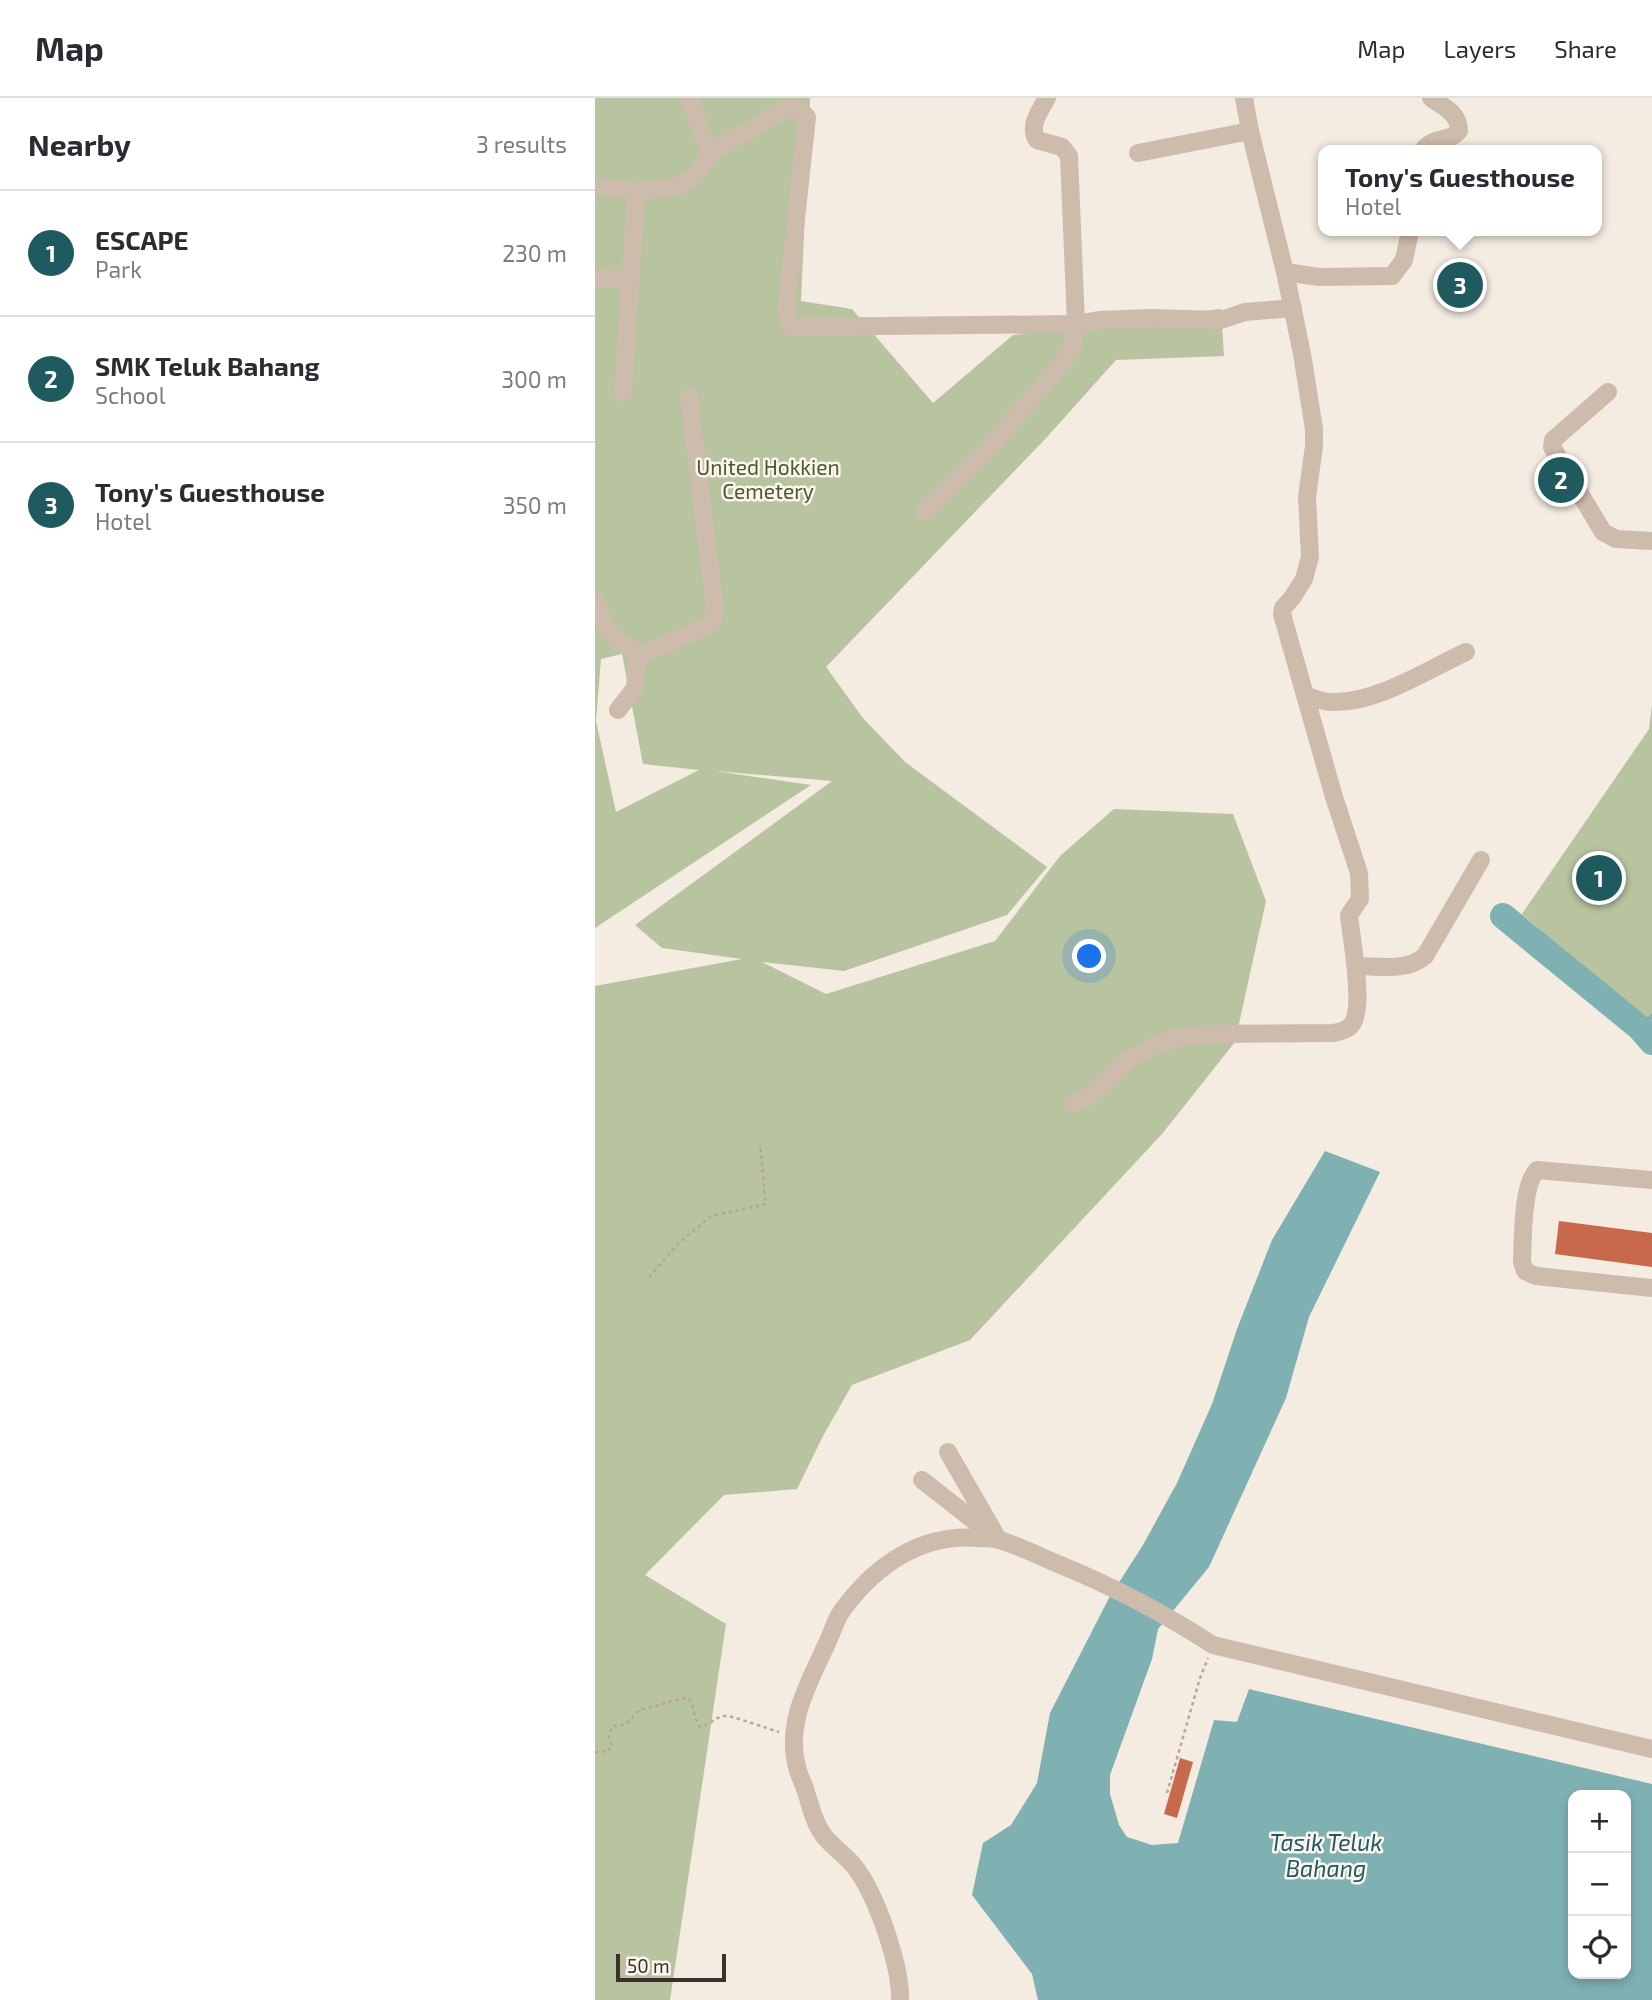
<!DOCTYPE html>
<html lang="en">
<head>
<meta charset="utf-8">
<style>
	body { margin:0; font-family:"Exo 2",sans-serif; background:#f7f7f7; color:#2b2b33 }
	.controls { position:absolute; right:21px; bottom:21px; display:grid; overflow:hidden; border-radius:14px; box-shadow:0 4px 10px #0003 }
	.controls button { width:63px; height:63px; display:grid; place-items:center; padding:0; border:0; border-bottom:2px solid #e1e1e2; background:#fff; color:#2b2b33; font:35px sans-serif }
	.scale { position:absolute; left:21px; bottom:18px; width:110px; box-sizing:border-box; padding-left:7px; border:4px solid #3b302b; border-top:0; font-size:19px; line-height:24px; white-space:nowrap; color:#3b302b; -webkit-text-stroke:5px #fbf5ee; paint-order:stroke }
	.you { position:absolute; left:495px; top:859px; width:24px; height:24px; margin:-18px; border:5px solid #fff; border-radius:50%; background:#1a73e8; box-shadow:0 0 0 10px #1a73e833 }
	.badge { display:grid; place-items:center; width:46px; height:46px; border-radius:50%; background:#1f5a5e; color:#fff; font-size:23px; font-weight:700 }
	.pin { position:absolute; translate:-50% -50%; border:4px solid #fff; box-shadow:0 2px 7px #0006 }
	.popup { position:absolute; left:723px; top:47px; width:284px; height:91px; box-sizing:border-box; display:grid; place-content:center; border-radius:14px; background:#fff; filter:drop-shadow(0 2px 5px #0005); font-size:23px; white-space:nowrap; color:#7c7c81 }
	.popup b { font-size:26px; color:#2b2b33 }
	.popup::after { content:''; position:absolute; left:50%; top:100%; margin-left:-14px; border:14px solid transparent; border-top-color:#fff }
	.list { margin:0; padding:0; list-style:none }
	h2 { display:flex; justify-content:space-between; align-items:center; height:91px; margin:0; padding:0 28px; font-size:30px }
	h2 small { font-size:23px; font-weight:400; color:#7c7c81 }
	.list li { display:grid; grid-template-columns:46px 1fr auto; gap:21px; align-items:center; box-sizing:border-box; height:126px; padding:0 28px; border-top:2px solid #e1e1e2 }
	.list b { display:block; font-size:26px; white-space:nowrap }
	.list p { margin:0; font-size:23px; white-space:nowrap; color:#7c7c81 }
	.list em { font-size:23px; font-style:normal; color:#7c7c81 }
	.icon { flex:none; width:38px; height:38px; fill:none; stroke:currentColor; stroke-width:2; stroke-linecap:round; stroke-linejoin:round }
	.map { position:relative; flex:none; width:1057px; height:1902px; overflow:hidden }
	header { display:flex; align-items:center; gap:42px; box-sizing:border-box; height:98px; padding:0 35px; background:#fff; border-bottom:2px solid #e1e1e2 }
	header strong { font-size:33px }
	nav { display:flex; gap:38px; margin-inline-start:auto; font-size:24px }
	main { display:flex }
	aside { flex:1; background:#fff }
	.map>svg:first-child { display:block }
	.green { fill:#b8c4a0; fill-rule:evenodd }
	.water { fill:#7fb0b2; fill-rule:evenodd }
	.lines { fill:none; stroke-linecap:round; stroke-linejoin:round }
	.stream { stroke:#7fb0b2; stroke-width:4.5 }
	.river { stroke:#7fb0b2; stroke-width:26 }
	.building { fill:#c8694b }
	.path { stroke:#b9a596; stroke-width:2.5; stroke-dasharray:3.5 3.5; stroke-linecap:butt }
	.minor { stroke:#cdbbac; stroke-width:18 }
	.labels { text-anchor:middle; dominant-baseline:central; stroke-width:5; stroke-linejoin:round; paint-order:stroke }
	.park-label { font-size:21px; fill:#4a5a2e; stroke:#fbf5ee }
	.water-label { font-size:23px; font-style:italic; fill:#1f5a5e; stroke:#fbf5ee }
</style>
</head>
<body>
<header>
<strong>Map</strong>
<nav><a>Map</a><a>Layers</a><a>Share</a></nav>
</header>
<main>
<aside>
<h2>Nearby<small>3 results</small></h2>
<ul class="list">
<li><span class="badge">1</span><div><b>ESCAPE</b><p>Park</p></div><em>230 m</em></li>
<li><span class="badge">2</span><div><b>SMK Teluk Bahang</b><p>School</p></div><em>300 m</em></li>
<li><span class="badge">3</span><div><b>Tony's Guesthouse</b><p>Hotel</p></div><em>350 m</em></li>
</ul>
</aside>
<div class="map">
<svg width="1057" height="1902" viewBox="0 0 1057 1902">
	<rect width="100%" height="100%" fill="#f4ebe1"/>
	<!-- green -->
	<g class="green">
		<path d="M 0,0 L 215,0 L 206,203 L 257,211 L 338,305 L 418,237 L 626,211 L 629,258 L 521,262 L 452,339 L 231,569 L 268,620 L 310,664 L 452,769 L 412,817 L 249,873 L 167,864 L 231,896 L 400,843 L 465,758 L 519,711 L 638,716 L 671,803 L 640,944 L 567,1036 L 375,1242 L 257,1287 L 228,1338 L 202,1391 L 129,1397 L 50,1477 L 131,1526 L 75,1902 L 0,1902 L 0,888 L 147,861 L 67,850 L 40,827 L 237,683 L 120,673 L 216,687 L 0,830 ZM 27,556 L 48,666 L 104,672 L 21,714 L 1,623 L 6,561 Z"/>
		<path d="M 1057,607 L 1057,927 L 927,816 L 1054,631 Z"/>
	</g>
	<!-- water -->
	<path class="water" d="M 730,1053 L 785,1074 L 714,1219 L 691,1300 L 614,1469 L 563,1531 L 557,1561 L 515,1677 L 515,1696 L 524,1727 L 532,1739 L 557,1747 L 583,1745 L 619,1622 L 642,1624 L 654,1591 L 1057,1686 L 1057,1902 L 443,1902 L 437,1876 L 377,1797 L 388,1745 L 416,1727 L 442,1685 L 455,1615 L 514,1500 L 548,1447 L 582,1385 L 617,1306 L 642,1231 L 677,1142 ZM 978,1697 L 1031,1697 L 1031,1876 L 978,1876 Z"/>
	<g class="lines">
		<!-- stream -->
		<path class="stream" d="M 1045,930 L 1057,918"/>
		<!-- river -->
		<path class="river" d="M 908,818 L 1045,930 L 1057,944"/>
	</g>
	<!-- building -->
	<g class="building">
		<path d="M 964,1123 L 1057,1135 L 1057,1169 L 960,1156 Z"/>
		<path d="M 585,1660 L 598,1664 L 582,1720 L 569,1716 Z"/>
	</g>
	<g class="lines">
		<!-- path -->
		<g class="path">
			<path d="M 54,1179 L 84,1145 L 116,1118 L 171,1106 L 165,1046"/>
			<path d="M 0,1655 L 5,1653 L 12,1654 L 17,1648 L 14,1640 L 17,1629 L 22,1627 L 30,1627 L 45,1611 C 62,1610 76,1601 93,1600 C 101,1610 97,1618 105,1629 C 115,1627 121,1618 131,1618 C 138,1618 174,1631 184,1634"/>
			<path d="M 572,1695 L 605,1580 L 613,1560"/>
		</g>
		<!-- minor -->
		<g class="minor">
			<path d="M 94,0 L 113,51 L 118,53 L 192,10 L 204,12 L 212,19 L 191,214 L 196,229 L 481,226 L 504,222 L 555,220 L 626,222 L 650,214 L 698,210"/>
			<path d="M 828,52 C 840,37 854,45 864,33 C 864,15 849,9 836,0"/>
			<path d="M 543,55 L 655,33"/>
			<path d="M 0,89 L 32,91 L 39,94 L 86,88 L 102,75 L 118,53"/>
			<path d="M 690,174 L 724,179 L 797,178 L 809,162 L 815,133"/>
			<path d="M 0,180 L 35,182"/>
			<path d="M 1013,294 L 958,342 L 957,349 L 1008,434 L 1021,441 L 1057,443"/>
			<path d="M 28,295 L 41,98 L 39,94"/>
			<path d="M 330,414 L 396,347 L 469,263 L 477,251 L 481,226 L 474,58 L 467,49 L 442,42 C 433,28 445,13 452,0"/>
			<path d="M 0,502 L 12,530 L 22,542 L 36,551 L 42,564 L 40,590 L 23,612"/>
			<path d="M 41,559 L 112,528 L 117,524 L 120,511 L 94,299"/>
			<path d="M 710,597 C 718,600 728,604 737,604 C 780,606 832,572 871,554"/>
			<path d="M 761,868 C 783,868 812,874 830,858 L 886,762"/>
			<path d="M 478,1006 L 496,997 L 532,963 L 558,948 L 580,940 L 610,936 L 738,935 C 745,934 753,932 757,926 C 770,910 756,839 754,817 L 765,801 L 764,775 L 739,699 L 687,516 L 688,510 L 697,500 L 709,481 L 715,459 L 712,399 L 719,348 L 719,331 L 707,256 L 690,174 L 655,33 L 649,0"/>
			<path d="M 1057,1082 L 942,1072 C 927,1087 928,1142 927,1164 L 930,1173 L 941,1178 L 1057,1190"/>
			<path d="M 353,1354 L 403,1441"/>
			<path d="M 327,1382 L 396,1436"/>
			<path d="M 305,1902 C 306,1868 281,1795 259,1768 C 250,1757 238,1749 229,1738 C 219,1725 216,1709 211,1694 C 209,1686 204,1678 202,1669 C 190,1624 215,1583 233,1543 C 238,1533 241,1519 249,1510 C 281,1467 327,1435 383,1440 C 390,1440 398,1440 404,1442 C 426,1448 447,1460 468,1468 C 521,1490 570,1516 618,1547 L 1057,1651"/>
		</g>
	</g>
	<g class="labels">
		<!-- park labels -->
		<g class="park-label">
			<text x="173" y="368">United Hokkien<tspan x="173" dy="24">Cemetery</tspan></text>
		</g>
		<!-- water labels -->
		<g class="water-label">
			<text x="731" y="1744">Tasik Teluk<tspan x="731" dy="26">Bahang</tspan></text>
		</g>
	</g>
</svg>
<div class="controls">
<button>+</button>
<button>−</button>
<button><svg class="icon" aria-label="locate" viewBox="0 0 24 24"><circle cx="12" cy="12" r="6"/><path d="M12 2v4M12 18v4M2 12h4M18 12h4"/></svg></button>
</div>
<div class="scale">50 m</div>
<div class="you"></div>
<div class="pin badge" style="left:1004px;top:780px">1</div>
<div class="pin badge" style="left:966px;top:382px">2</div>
<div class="pin badge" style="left:865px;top:187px">3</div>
<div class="popup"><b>Tony's Guesthouse</b>Hotel</div>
</div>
</main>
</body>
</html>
